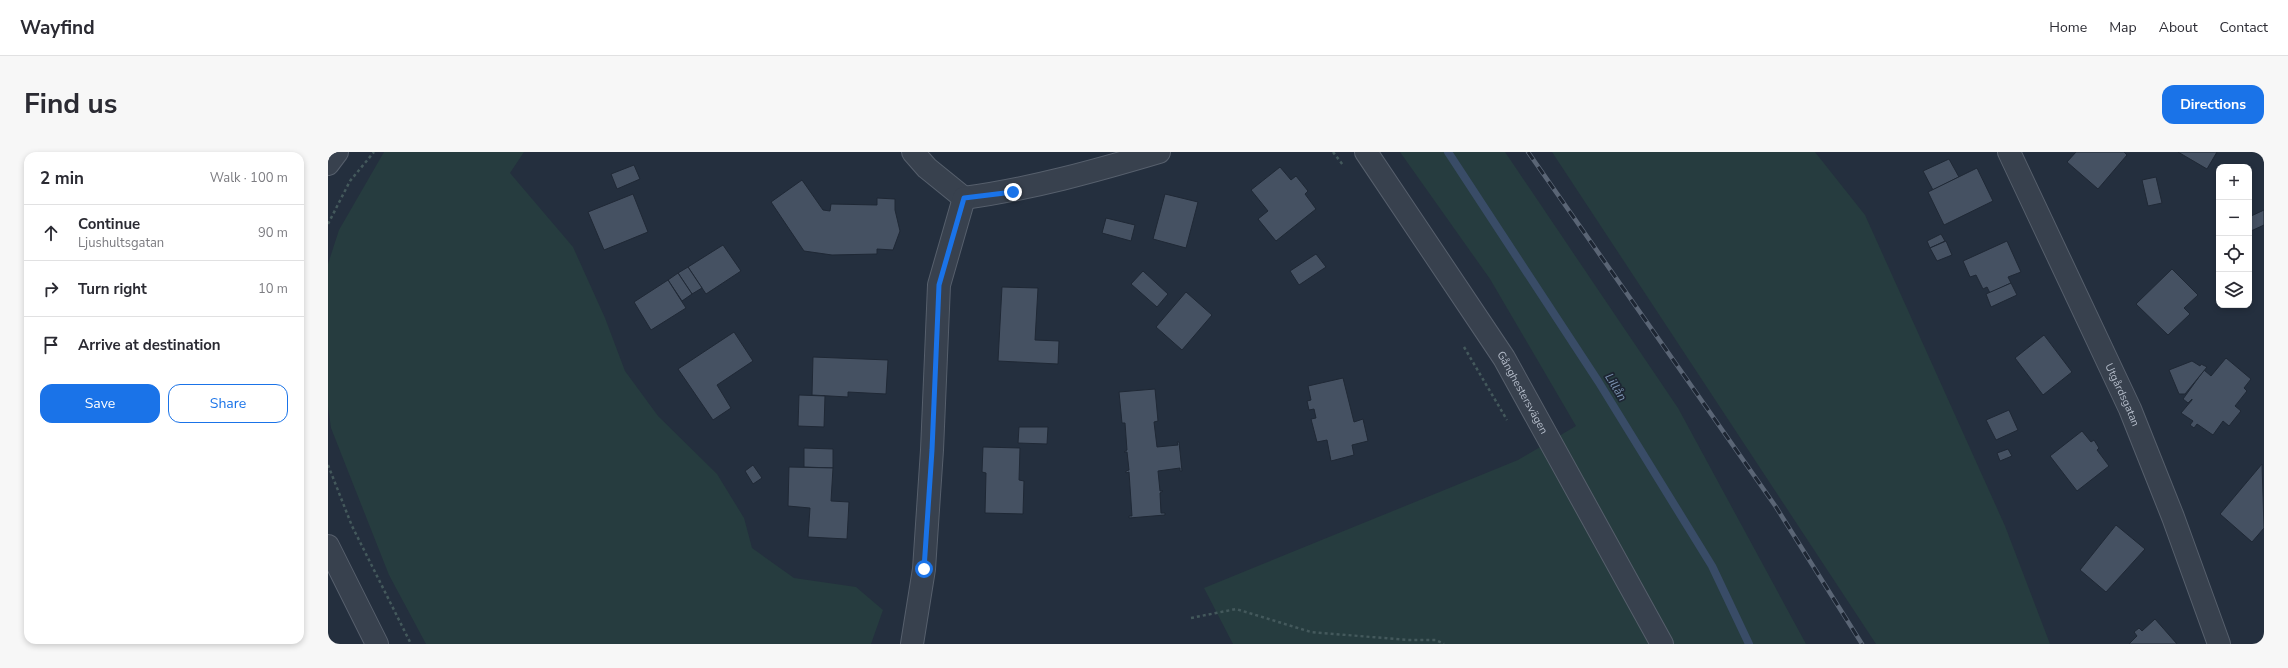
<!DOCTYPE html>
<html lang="en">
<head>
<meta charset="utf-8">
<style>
	body { margin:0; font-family:"Nunito Sans",sans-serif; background:#f7f7f7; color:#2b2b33 }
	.controls { position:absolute; right:12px; top:12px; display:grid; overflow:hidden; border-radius:8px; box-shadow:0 2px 6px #0003 }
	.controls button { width:36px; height:36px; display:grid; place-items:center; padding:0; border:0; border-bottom:1px solid #e1e1e2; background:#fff; color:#2b2b33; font:20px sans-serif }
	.stop { position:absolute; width:12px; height:12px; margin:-9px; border:3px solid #1a73e8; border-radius:50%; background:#fff }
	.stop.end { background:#1a73e8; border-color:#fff; box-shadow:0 1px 4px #0008 }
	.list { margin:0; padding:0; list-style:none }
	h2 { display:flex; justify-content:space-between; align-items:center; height:52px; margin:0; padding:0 16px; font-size:17px }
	h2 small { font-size:13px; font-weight:400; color:#7c7c81 }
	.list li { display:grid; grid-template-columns:26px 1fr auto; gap:12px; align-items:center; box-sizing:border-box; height:56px; padding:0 16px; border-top:1px solid #e1e1e2 }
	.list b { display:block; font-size:15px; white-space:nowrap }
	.list p { margin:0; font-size:13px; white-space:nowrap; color:#7c7c81 }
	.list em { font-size:13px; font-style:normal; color:#7c7c81 }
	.actions { display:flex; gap:8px; padding:12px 16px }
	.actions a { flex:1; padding:9px 0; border:1px solid #1a73e8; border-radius:12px; text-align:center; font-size:14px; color:#1a73e8 }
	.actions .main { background:#1a73e8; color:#fff }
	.icon { flex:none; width:22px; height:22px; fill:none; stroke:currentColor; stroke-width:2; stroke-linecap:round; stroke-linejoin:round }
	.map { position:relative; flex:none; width:1936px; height:492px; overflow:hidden; border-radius:12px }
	header { display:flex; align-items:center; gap:24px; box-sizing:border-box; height:56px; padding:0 20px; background:#fff; border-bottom:1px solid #e1e1e2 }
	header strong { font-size:19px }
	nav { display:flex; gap:22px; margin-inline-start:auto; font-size:14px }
	.intro { display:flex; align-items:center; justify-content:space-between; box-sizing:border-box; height:96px; padding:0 24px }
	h1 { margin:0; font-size:28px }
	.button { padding:10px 18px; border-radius:12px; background:#1a73e8; color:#fff; font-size:14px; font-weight:700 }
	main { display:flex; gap:24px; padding:0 24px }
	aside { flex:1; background:#fff; border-radius:12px; box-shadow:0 2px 6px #0003 }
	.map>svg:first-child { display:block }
	.green { fill:#263c3f }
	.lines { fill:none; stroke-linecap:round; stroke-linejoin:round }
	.stream { stroke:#394c67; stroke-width:8 }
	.building { fill:#455162; stroke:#1f2835 }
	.minor-casing { stroke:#565f6c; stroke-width:24 }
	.path { stroke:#44595c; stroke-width:2.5; stroke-dasharray:3 3; stroke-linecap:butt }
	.minor { stroke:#38414e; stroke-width:22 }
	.rail-casing { stroke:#5a6575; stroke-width:4.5 }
	.rail { stroke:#1d2633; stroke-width:3; stroke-dasharray:9; stroke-linecap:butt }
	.route { stroke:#1a73e8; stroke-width:5 }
	.labels { text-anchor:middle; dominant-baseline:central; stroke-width:3.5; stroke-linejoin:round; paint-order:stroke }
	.street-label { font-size:11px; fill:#b4bcc9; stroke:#1d2633 }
	.water-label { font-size:12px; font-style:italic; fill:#7c92b1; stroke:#1d2633 }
</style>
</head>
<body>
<header>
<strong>Wayfind</strong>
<nav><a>Home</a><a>Map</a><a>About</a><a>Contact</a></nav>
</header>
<div class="intro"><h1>Find us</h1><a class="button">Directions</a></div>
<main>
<aside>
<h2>2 min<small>Walk · 100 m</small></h2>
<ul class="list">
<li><svg class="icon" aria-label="ahead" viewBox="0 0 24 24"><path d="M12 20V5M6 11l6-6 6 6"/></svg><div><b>Continue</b><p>Ljushultsgatan</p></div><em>90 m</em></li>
<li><svg class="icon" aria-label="right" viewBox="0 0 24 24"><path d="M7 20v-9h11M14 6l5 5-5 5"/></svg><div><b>Turn right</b></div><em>10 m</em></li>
<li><svg class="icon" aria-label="arrive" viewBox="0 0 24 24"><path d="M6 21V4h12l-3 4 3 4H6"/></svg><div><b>Arrive at destination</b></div></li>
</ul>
<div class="actions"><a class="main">Save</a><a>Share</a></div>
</aside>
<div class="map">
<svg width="1936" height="492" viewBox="0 0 1936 492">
	<rect width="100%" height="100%" fill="#242f3e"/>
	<!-- green -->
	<g class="green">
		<path d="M 56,0 L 196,0 L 182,21 L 245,95 L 277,166 L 297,219 L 330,264 L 389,322 L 416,366 L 424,396 L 466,426 L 528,435 L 555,458 L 543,492 L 98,492 L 61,423 L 3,276 L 0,255 L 0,112 L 11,78 Z"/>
		<path d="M 1072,0 L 1177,0 L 1350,256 L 1478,492 L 905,492 L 876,436 L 1190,308 L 1248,274 L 1162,127 Z"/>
		<path d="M 1224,0 L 1487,0 L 1537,63 L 1677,374 L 1722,492 L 1548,492 Z"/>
	</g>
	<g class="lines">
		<!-- stream -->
		<path class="stream" d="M 1120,0 L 1270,229 L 1384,414 L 1421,492"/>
	</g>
	<!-- building -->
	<g class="building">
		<path d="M 1748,0 L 1796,0 L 1799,3 L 1770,37 L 1739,10 Z"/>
		<path d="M 1850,0 L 1889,0 L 1879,17 Z"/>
		<path d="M 1621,7 L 1631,25 L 1605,38 L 1595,19 Z"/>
		<path d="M 306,13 L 312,27 L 289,37 L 283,22 Z"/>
		<path d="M 952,15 L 963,28 L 968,24 L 980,39 L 977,42 L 988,57 L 948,89 L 930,67 L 940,59 L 923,38 Z"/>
		<path d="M 1649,16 L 1665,49 L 1616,73 L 1600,40 Z"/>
		<path d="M 1828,25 L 1834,51 L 1820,54 L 1814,28 Z"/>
		<path d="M 474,28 L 495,58 L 502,59 L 503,52 L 549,53 L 549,46 L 567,47 L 567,58 L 572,79 L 565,98 L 549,97 L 549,102 L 504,103 L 476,99 L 443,50 Z"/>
		<path d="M 305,42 L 320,80 L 276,98 L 260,60 Z"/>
		<path d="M 837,42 L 870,50 L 858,96 L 825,87 Z"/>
		<path d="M 1936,58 L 1936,73 L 1923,79 L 1921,65 Z"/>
		<path d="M 778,66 L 807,73 L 803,89 L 774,81 Z"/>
		<path d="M 1613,82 L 1617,89 L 1602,96 L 1599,89 Z"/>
		<path d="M 1618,89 L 1624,103 L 1609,109 L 1602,96 Z"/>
		<path d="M 1679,89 L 1693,120 L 1680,125 L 1683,131 L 1662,141 L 1659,135 L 1655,137 L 1648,123 L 1642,125 L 1635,109 Z"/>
		<path d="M 395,93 L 413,119 L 378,142 L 360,115 Z"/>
		<path d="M 988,102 L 998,115 L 971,133 L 962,119 Z"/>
		<path d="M 360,115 L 374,136 L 364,142 L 350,121 Z"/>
		<path d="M 1844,117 L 1870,143 L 1856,156 L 1862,162 L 1840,183 L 1808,152 Z"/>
		<path d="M 815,119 L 840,142 L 829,155 L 803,132 Z"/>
		<path d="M 350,121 L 364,142 L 354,149 L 340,128 Z"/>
		<path d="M 340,128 L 358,156 L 323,178 L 306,150 Z"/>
		<path d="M 1683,131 L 1689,143 L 1663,155 L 1658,142 Z"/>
		<path d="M 674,135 L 710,136 L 707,188 L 731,189 L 730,212 L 670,209 Z"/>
		<path d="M 858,140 L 884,163 L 854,198 L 828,175 Z"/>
		<path d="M 406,180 L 425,209 L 389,233 L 403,256 L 385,268 L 350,217 Z"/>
		<path d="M 1716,183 L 1744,220 L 1715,243 L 1687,206 Z"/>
		<path d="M 485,205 L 560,208 L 558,242 L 520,240 L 520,245 L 484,243 Z"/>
		<path d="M 1898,206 L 1923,227 L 1916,236 L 1919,239 L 1907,254 L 1913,259 L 1901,274 L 1895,269 L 1885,283 L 1869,272 L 1866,276 L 1862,273 L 1865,269 L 1853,261 L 1864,248 L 1864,247 L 1860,251 L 1855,247 L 1876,218 L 1883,224 Z"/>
		<path d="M 1864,209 L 1872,214 L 1873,212 L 1879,215 L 1857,242 L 1851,242 L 1841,218 Z"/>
		<path d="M 1015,226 L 1026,270 L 1035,267 L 1040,289 L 1024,293 L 1026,303 L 1003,309 L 999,288 L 989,290 L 983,267 L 988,266 L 986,257 L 981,258 L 979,249 L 983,248 L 980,234 Z"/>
		<path d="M 827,237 L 830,269 L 826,270 L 829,295 L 850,293 L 849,290 L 851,290 L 854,319 L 852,319 L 852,316 L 830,319 L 832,339 L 835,339 L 832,341 L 833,361 L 837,361 L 837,363 L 801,366 L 801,364 L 804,364 L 801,320 L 798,321 L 798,319 L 801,318 L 799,300 L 796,300 L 799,298 L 797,271 L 794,271 L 791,240 Z"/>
		<path d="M 471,243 L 497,244 L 496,275 L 470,274 Z"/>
		<path d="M 1681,258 L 1690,278 L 1668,288 L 1658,268 Z"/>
		<path d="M 691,275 L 720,275 L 719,292 L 690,291 Z"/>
		<path d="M 1754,279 L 1763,290 L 1766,288 L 1771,296 L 1769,298 L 1781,314 L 1749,339 L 1722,304 Z"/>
		<path d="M 655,295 L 692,296 L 691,328 L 696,329 L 695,362 L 657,361 L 658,321 L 654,320 Z"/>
		<path d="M 476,296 L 505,297 L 505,316 L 476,315 Z"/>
		<path d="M 1680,297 L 1684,304 L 1672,309 L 1669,301 Z"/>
		<path d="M 1934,312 L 1936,376 L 1924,390 L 1892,362 Z"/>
		<path d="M 425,313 L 434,326 L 425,332 L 417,319 Z"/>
		<path d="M 461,315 L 505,316 L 503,349 L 521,350 L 519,387 L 480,385 L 482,356 L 460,354 Z"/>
		<path d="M 1788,373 L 1817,397 L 1778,440 L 1752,418 Z"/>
		<path d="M 1827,467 L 1849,492 L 1801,492 L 1809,484 L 1806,480 L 1811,476 L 1814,479 Z"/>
	</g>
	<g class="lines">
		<defs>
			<g id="minor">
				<path d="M 585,0 L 599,16 L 636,46"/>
				<path id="s1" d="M 1038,0 L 1176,206 L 1334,492"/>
				<path id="s2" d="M 1681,0 L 1802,257 L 1845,365 L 1891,492"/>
				<path d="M 0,12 L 9,0"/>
				<path d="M 636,46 C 703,37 767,19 831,0"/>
				<path d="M 0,394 L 49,492"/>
				<path d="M 584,492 L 596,417 L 604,298 L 611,133 L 636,46"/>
			</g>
		</defs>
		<!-- minor casing -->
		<use href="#minor" class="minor-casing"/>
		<!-- path -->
		<g class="path">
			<path d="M 1005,0 L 1015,13"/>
			<path d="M 0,72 L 22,29 L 46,0"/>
			<path d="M 1136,195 L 1179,268"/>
			<path d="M 0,313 L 24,374 L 83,492"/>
			<path d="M 863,466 L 908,457 L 983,480 L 1079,488 L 1108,488 L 1116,492"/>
		</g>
		<!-- minor -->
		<use href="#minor" class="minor"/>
		<defs>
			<path id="rail" d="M 1200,0 L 1448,355 L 1534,492"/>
		</defs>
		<!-- rail casing -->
		<use href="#rail" class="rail-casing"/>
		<!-- rail -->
		<use href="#rail" class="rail"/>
	</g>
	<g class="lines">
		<!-- route -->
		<path class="route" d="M 596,417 L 604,298 L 611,133 L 636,46 L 685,40"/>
	</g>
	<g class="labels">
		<!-- street labels -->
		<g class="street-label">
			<text stroke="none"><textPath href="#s1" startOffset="287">Gånghestersvägen</textPath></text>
			<text stroke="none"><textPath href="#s2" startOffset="268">Utgårdsgatan</textPath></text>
		</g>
		<!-- water labels -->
		<g class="water-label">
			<text transform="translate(1288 235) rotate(58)">Lillån</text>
		</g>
	</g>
</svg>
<div class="controls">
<button>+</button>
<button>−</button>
<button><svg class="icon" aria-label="locate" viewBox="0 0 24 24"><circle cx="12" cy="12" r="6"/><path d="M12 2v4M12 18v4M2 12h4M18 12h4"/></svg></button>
<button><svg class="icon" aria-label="layers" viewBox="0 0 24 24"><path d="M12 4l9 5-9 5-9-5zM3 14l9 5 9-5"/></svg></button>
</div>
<div class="stop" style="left:596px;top:417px"></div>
<div class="stop end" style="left:685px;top:40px"></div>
</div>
</main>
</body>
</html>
